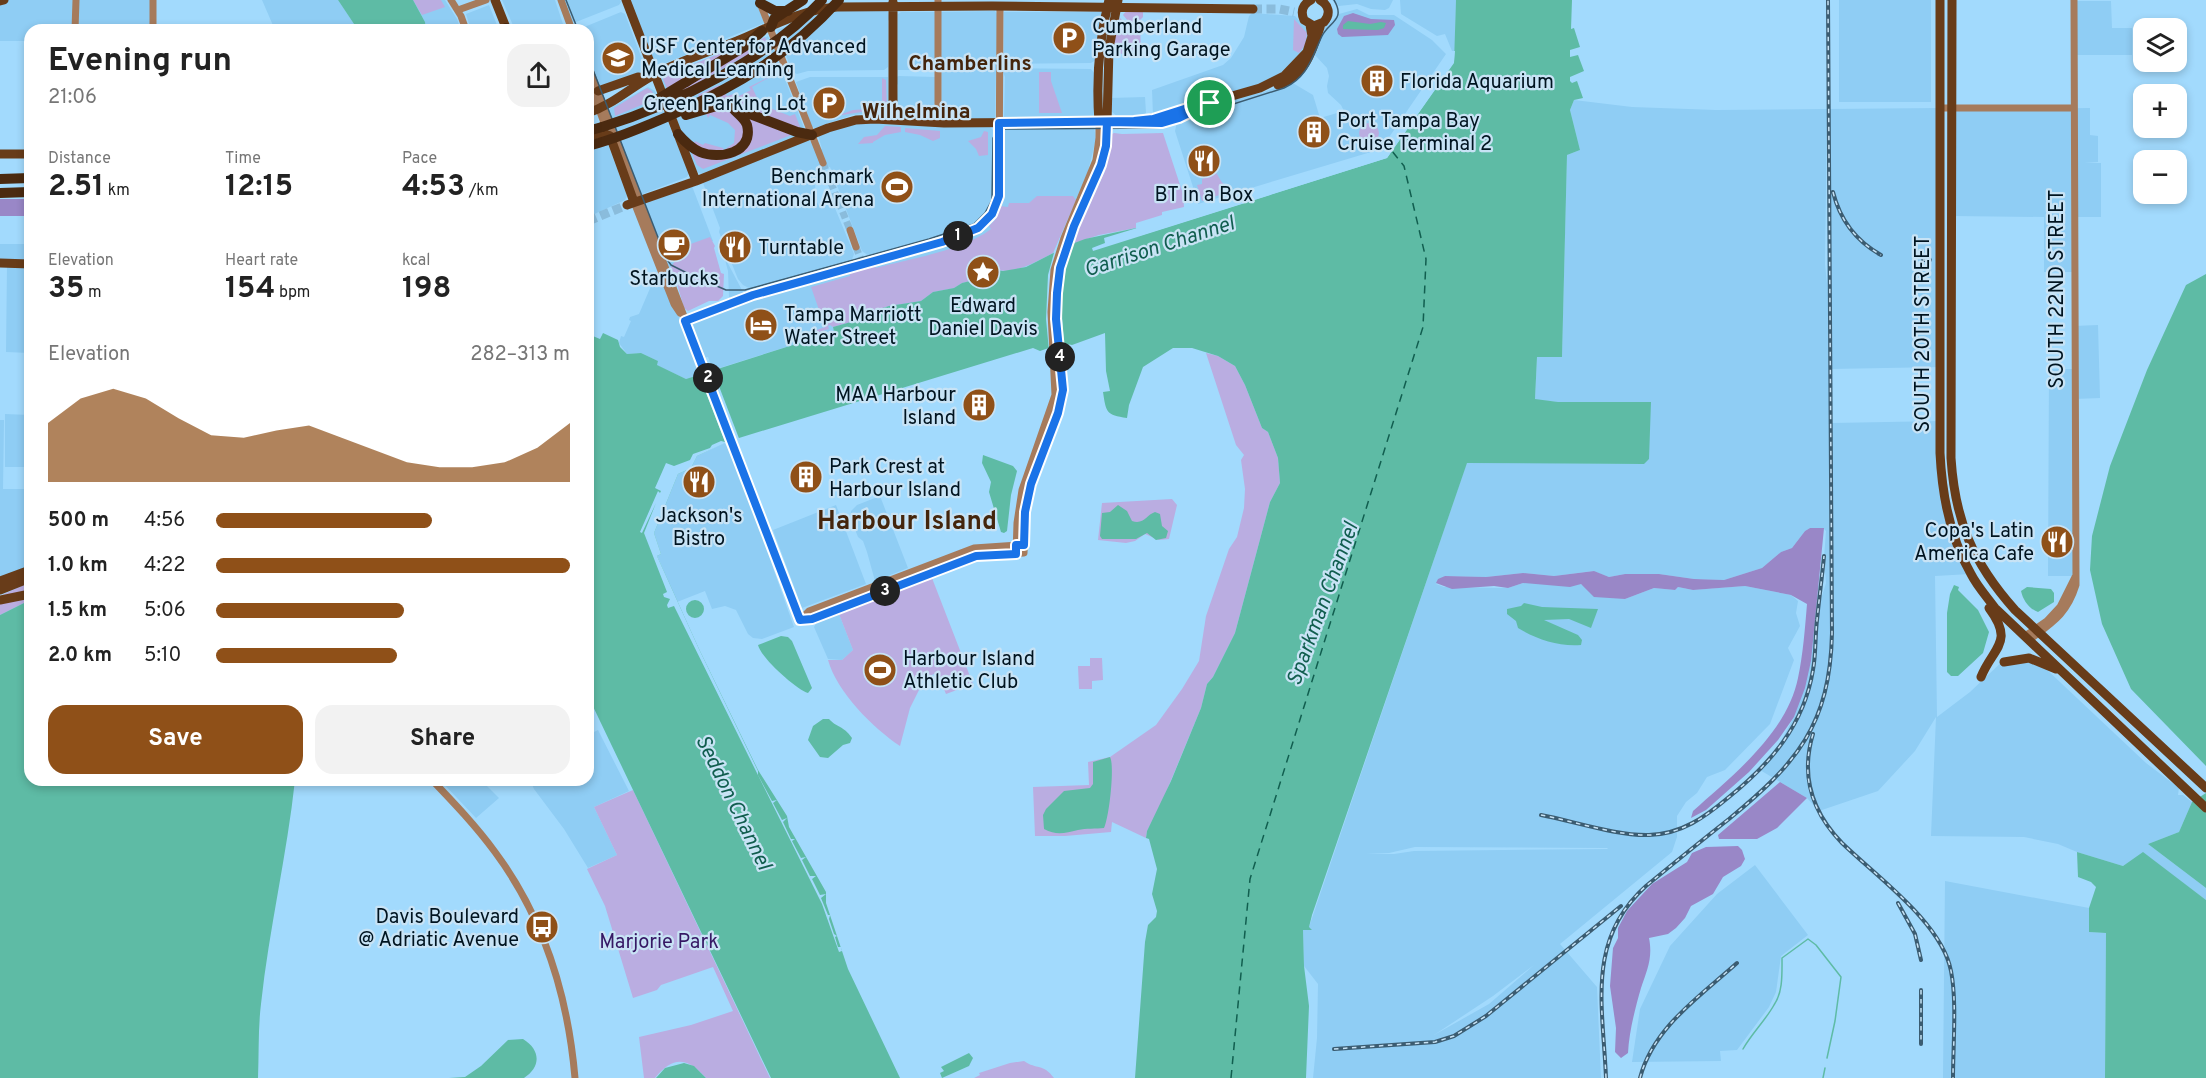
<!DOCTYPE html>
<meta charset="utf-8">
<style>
:root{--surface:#fff;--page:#f2f2f2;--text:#222;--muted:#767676;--accent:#8f5018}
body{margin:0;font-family:Overpass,sans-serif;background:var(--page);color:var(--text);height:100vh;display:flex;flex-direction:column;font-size:22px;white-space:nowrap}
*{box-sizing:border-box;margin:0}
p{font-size:20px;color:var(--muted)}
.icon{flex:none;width:33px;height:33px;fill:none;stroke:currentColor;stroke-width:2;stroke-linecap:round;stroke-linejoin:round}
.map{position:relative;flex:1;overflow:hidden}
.sheet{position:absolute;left:24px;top:24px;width:570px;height:762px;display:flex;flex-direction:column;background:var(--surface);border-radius:18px;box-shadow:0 3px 9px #0003}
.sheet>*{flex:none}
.controls{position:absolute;left:2133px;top:18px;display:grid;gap:12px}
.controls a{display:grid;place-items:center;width:54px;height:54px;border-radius:12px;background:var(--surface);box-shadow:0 3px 9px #0003;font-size:30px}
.pin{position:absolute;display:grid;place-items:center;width:51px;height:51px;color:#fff;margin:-26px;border:3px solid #fff;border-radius:50%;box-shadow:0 2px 6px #0007}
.km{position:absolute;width:30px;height:30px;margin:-15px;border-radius:50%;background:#222;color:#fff;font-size:16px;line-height:30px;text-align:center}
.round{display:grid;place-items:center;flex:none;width:63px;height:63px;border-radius:18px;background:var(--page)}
.overview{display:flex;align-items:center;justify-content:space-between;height:102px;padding:0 24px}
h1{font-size:33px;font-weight:700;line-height:45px}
.metrics{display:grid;grid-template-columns:repeat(3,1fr);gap:9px;height:102px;padding:6px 24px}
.metrics div{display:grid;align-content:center}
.metrics b{font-size:30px;font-weight:700}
.metrics small{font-size:16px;font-weight:400}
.metrics p{font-size:16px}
.chart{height:168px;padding:12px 24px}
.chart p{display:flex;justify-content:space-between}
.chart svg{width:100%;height:108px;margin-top:6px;fill:var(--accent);opacity:.7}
.cta{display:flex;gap:12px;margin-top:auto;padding:12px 24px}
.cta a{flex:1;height:69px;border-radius:18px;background:var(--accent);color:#fff;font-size:24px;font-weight:700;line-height:69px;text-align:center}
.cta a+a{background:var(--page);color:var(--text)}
ul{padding:0 24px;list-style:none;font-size:20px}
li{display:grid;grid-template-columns:96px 72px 1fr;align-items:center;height:45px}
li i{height:15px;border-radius:8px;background:var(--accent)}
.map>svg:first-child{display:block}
.built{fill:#8fcdf4;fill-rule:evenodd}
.green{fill:#baade1}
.forest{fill:#9987c7}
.water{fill:#5ebba5}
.pier{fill:#a2dafd}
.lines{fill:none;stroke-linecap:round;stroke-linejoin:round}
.stream{stroke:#5ebba5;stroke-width:1.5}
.ferry{stroke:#115e4f;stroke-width:1.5;stroke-dasharray:8 6;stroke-linecap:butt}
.minor-tunnel{stroke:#8abcdc;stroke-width:7;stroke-dasharray:7 3.5;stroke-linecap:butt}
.major-tunnel{stroke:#8abcdc;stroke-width:9;stroke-dasharray:9 4.5;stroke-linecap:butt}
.minor{stroke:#a67b5c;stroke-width:7}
.major{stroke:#683c19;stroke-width:9}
.highway{stroke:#4b2a10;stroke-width:10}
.tram{stroke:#3b5c71;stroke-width:1.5}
.rail-casing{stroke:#3b5c71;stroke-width:4}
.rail{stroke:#c8e3f5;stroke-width:1.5;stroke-dasharray:4.5;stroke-linecap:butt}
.highway-bridge{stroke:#4b2a10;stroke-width:10}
.route-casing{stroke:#fff;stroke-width:12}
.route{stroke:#1a73e8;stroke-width:8}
.labels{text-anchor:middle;stroke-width:4.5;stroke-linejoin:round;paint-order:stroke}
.poi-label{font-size:20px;fill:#001420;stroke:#c8e3f5;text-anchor:start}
.street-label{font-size:20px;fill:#001420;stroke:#c8e3f5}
.park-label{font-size:20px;fill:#361864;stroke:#c8e3f5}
.neighbourhood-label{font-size:21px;font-weight:bold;fill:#44250c;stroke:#c8e3f5}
.water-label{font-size:21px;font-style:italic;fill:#115e4f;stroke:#c8e3f5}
.district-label{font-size:26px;font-weight:bold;fill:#44250c;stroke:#c8e3f5}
</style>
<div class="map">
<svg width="2206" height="1078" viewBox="0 0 2206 1078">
<rect width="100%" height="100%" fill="#a2dafd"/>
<!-- built -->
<path class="built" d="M 6,0 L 153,0 L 152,30 L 30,30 L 30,41 L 0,41 L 0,2 Z
M 262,0 L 338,0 L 358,30 L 275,30 Z
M 413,0 L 445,0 L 457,19 L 461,30 L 426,30 L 425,22 Z
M 502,0 L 555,0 L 565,30 L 515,30 Z
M 564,0 L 620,0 L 621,2 L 619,5 L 576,22 L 572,22 Z
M 630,0 L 756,0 L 764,23 L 663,64 L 657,64 L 655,63 Z
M 1332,0 L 1393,0 L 1389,8 L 1385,10 L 1371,9 L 1357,4 L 1339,6 Z
M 1400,0 L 1456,0 L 1455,51 L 1452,51 L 1445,34 L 1437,36 L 1401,14 Z
M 1839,0 L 1931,0 L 1931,102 L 1839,102 Z
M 2074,1 L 2111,1 L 2112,28 L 2132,28 L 2132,55 L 2074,55 Z
M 489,5 L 499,30 L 471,30 L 466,14 Z
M 1357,9 L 1369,15 L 1394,15 L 1432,40 L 1446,54 L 1381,149 L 1198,204 L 1199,198 L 1194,190 L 1175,131 L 1177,122 L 1203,109 L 1242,96 L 1261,93 L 1291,82 L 1313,95 L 1320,118 L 1344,111 L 1341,105 L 1328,93 L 1327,86 L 1329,76 L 1327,68 L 1314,54 L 1322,30 L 1339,14 Z
M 887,10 L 890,18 L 888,21 L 888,67 L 884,70 L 808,71 L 797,74 L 792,72 L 777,30 L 826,11 Z
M 995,11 L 997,14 L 995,119 L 942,119 L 941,12 Z
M 621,12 L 625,14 L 646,70 L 604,87 L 598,86 L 588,62 L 588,30 L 577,30 Z
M 901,12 L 935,12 L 935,70 L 898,70 L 898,14 Z
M 1004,12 L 1101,12 L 1103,13 L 1096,60 L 1091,63 L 1004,64 Z
M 1252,13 L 1295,16 L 1309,31 L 1308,46 L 1272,82 L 1153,115 L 1152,90 L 1223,65 L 1231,58 L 1244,37 L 1249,16 Z
M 768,36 L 806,133 L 701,174 L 697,172 L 661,79 L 678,70 L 743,44 L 746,48 Z
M 1005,68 L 1091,69 L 1095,74 L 1095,116 L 1090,119 L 1085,117 L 1004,119 L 1005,77 L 1002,69 Z
M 899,76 L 935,77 L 935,117 L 928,119 L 927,117 L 898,116 L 896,113 L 898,85 L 896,83 L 896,77 Z
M 810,77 L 888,77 L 889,112 L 886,114 L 873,113 L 852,115 L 815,128 L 812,127 L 796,82 Z
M 648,87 L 655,91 L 689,173 L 687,177 L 640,195 L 607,110 Z
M 1145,97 L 1146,113 L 1143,116 L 1119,118 L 1111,111 L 1110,98 Z
M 1574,100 L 1632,107 L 1716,110 L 1827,109 L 1825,264 L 1827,284 L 1828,109 L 1939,108 L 1940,367 L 1831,369 L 1832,423 L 1941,421 L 1942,481 L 1970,574 L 1935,576 L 1937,717 L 1970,692 L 2007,657 L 2018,656 L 2044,667 L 2146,763 L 2179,788 L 2178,795 L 2183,795 L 2192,802 L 2179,832 L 2148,844 L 2206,888 L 2206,900 L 2143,853 L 2123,866 L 2077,852 L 2058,844 L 2024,837 L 1931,836 L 1936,717 L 1915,751 L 1878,791 L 1819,811 L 1807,798 L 1760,770 L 1774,754 L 1794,717 L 1811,661 L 1814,622 L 1826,583 L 1824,558 L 1826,531 L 1823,528 L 1810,528 L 1805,531 L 1792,548 L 1781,552 L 1762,568 L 1724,580 L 1694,579 L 1659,574 L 1625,574 L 1609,577 L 1593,571 L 1554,576 L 1523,573 L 1486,577 L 1445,576 L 1436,584 L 1444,587 L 1508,588 L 1523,583 L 1581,584 L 1591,592 L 1625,599 L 1654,588 L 1675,590 L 1678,587 L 1693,590 L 1745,586 L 1791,595 L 1798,601 L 1796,613 L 1800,626 L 1788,648 L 1794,660 L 1770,724 L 1725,770 L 1707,777 L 1697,793 L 1686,802 L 1677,816 L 1677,837 L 1672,852 L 1560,944 L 1597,987 L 1601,1078 L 1313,1078 L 1317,1038 L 1318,984 L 1304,966 L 1303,930 L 1309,927 L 1467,462 L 1643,464 L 1649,459 L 1558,402 L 1535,400 L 1537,357 L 1562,357 L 1567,155 L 1580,150 L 1570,110 ZM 1415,847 L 1607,848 L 1608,849 L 1414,851 L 1394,854 L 1366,854 L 1389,853 ZM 1534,965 L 1489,1004 L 1434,1035 L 1493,996 Z
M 2090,108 L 2090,135 L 2098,136 L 2098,162 L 2084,163 L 2101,163 L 2101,217 L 2075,217 L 2074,272 L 2044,272 L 2044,217 L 1953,216 L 1952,110 Z
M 862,121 L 989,126 L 997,134 L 995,137 L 994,196 L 989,210 L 982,219 L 971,226 L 925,242 L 869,256 L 862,251 L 830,167 L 818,165 L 815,184 L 816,200 L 819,206 L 832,201 L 854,254 L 851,262 L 845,265 L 755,291 L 743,285 L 738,279 L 719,232 L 720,228 L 703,183 L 808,140 L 822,149 L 818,135 Z
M 1006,127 L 1094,127 L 1096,139 L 1088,171 L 1053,253 L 1025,267 L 996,270 L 994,275 L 962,283 L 954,288 L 933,292 L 921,301 L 889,306 L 861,315 L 858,320 L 833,327 L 834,332 L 713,370 L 708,357 L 703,358 L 690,325 L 693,320 L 777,292 L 936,249 L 979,234 L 986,229 L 995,220 L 1003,197 L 1003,130 Z
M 606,139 L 627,196 L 625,200 L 588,217 L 588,141 Z
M 692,186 L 713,241 L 675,256 L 678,258 L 676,262 L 692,269 L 669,270 L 644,204 Z
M 0,244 L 30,244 L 30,353 L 6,352 L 7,265 L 0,264 Z
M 724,256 L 743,292 L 742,296 L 732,299 L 729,297 L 728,271 Z
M 660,277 L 688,337 L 697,361 L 694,362 L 699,375 L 686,379 L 656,365 L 658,361 L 641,353 L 627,354 L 619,343 L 621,336 L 624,337 L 631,321 L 629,320 L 630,317 L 639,314 L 654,279 Z
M 2098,325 L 2100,398 L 2075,399 L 2073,576 L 2048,576 L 2049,369 L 2074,369 L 2074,326 Z
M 5,414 L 30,415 L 30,467 L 5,467 Z
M 0,420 L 4,420 L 3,489 L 29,489 L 29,566 L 0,578 Z
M 723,438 L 763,532 L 773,568 L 794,627 L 762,639 L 753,638 L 748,634 L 736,610 L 725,606 L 712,609 L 705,591 L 677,602 L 657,555 L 661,554 L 654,533 L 678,474 L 691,468 L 697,456 L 716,447 Z
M 880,496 L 908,568 L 875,581 L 867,552 L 863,541 L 858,537 L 850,517 L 851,511 L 857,505 Z
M 836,505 L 866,584 L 802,608 L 773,530 Z
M 839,614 L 853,650 L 842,660 L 828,659 L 814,627 L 817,622 Z
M 598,730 L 629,791 L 594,807 L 617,855 L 588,868 L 564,829 L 534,789 L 530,780 L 588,780 L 588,735 Z
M 440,780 L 481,780 L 499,798 L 476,818 Z
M 1755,865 L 1808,935 L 1781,956 L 1776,992 L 1769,1007 L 1737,1050 L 1720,1051 L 1721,1061 L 1632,1062 L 1640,1009 L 1670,946 L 1717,894 Z
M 1945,881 L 2089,908 L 2089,932 L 2106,933 L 2105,1078 L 1943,1078 Z"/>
<!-- green -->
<path class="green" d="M 413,0 L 441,0 L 445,7 L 422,15 Z
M 1126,11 L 1143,12 L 1143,17 L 1140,20 L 1141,53 L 1113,54 L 1117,22 L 1120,18 L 1125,23 L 1128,21 L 1123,15 Z
M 1294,19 L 1307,33 L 1305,45 L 1299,53 L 1293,50 Z
M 765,37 L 769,46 L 743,57 L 671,98 L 663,79 L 665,76 L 738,46 L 742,51 Z
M 779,72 L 752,87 L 760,104 L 790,116 L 795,114 L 801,129 L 794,134 L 703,169 L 697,165 L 691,151 L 695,141 L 703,145 L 705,143 L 723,148 L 724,150 L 734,143 L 735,130 L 728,123 L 710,115 L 708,118 L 698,95 L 719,85 L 727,96 L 737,93 L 739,96 L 751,90 L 749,87 Z
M 1039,72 L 1051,72 L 1051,81 L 1062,113 L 1039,113 Z
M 882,78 L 886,80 L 887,112 L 868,111 L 842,115 L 842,114 L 853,110 L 882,108 Z
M 647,88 L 652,91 L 656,99 L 615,116 L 614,108 Z
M1359 133a10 10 0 1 1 20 0a10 10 0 1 1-20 0Z
M 885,126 L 901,127 L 901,132 L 885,135 L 873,142 L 873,143 L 858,144 L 864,137 L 877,135 Z
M 905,128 L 940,131 L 940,138 L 933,141 L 920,135 L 905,132 Z
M 984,131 L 988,132 L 988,155 L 979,156 L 976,149 L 968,141 L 981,137 Z
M 1114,133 L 1122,134 L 1163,133 L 1183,194 L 1184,207 L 1162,212 L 1162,215 L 1136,223 L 1136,228 L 1099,235 L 1072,244 L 1105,171 L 1112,134 Z
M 1206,170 L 1209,172 L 1208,177 L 1214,171 C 1220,175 1219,184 1229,186 L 1231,191 L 1202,201 L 1197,185 L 1202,184 L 1202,179 L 1207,177 Z
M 1037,196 L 1073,196 L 1076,200 L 1053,253 C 1035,262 1016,274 996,270 L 994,275 L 962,283 L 954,288 L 933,292 L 921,301 L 889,306 L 861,315 L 858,320 L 833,327 L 830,325 L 828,326 L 829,329 L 807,336 L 806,334 L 825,327 L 811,287 L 850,276 L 849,272 L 875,265 L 876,268 C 912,258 962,251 991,229 L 989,226 L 995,220 L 1000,206 L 1008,207 L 1009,203 L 1029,203 Z
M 710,237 L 715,246 L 714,248 L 721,273 L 724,274 L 723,296 L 718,301 L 709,301 L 688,311 L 684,308 L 676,280 L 669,270 L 677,258 L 666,249 L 674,250 Z
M 1206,353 L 1218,356 L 1235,366 L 1245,385 L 1262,428 L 1268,432 L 1278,458 L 1280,483 L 1270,502 L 1235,633 L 1213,677 L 1207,684 L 1201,708 L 1162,802 L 1147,831 L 1146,838 L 1112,822 L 1111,832 L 1065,836 L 1035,836 L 1033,787 L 1089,785 L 1088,762 L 1110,757 L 1156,725 L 1182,689 L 1199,661 L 1206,616 L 1229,549 L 1237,537 L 1244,508 L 1245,489 L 1241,460 L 1244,455 L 1236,445 Z
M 1172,499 L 1177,505 L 1169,539 L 1159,540 L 1145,534 L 1135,541 L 1126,543 L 1098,540 L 1102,503 Z
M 932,578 L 973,684 L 946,694 L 937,673 L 921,679 L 922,684 L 910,708 L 900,746 C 873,728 837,692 828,660 L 842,660 L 853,650 L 839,614 Z
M 30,582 L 30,600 L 0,615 L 0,596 Z
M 1090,658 L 1102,658 L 1103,680 L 1092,681 L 1092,689 L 1079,689 L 1078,666 L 1090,666 Z
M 633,790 L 770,1078 L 706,1078 C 687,1057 673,1056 655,1078 L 644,1078 L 639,1037 L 691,1025 L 733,1011 L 713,967 L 661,985 L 657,990 L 633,998 L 605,906 L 587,869 L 617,855 L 594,807 Z
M 1024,1061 C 1037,1070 1043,1063 1054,1078 L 974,1078 L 980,1075 L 979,1073 L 1010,1063 Z"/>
<!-- forest -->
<path class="forest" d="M 1353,13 L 1371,19 L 1394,20 L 1395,25 L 1388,35 L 1342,37 L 1338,34 L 1337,29 L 1344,16 Z
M 0,199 L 30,199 L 30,216 L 0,216 Z
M 1810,528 L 1824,528 L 1811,661 L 1805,688 L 1794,717 L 1778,740 L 1749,772 L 1706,810 L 1691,818 L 1693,811 C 1732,776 1787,733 1798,678 C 1803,655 1805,628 1807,604 L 1791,595 L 1745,586 L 1693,590 L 1678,587 L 1675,590 L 1654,588 L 1625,599 L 1594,597 L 1581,584 L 1570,587 L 1523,583 L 1508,588 L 1494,586 L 1452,589 L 1436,583 L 1438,579 L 1445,576 L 1486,577 L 1523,573 L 1554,576 L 1594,571 L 1609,577 L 1625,574 L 1659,574 L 1694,579 L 1724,580 L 1762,568 L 1781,552 L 1792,548 L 1805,531 Z
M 1780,782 L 1807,798 L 1777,828 L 1757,839 L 1719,839 L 1718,835 Z
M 1738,846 L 1742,850 L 1745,859 L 1741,866 L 1723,877 L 1713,894 L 1691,906 L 1685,918 L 1676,928 L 1668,934 L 1649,938 C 1653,958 1647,970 1641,988 C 1635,1009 1629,1032 1628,1053 L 1621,1058 L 1615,1052 L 1616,1028 L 1610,986 L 1613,948 L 1618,938 L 1618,928 L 1627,911 L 1652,884 L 1687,862 L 1692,853 L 1706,847 Z"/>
<!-- water -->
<path class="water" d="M 338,0 L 413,0 L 425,22 L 426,30 L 358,30 Z
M 1456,0 L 1572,0 L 1571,29 L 1574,28 L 1580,47 L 1570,50 L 1570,57 L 1578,55 L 1584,71 L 1570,77 L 1570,81 L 1572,83 L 1577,81 L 1583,98 L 1574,100 L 1570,110 L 1580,150 L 1567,155 L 1562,357 L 1537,357 L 1535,399 L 1558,402 L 1651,402 L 1649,459 L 1644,464 L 1467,463 L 1312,915 L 1309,927 L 1312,930 L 1303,930 L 1304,966 L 1309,1006 L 1306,1078 L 1135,1078 L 1145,942 L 1148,925 L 1156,917 L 1157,911 L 1152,894 L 1157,869 L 1149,839 L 1146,838 L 1147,831 L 1171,781 L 1201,708 L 1207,684 L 1213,677 L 1235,633 L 1270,502 L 1280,483 L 1278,458 L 1268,432 L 1262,428 L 1245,385 L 1235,366 L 1218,356 L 1192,348 L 1173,348 L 1143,367 L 1129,405 L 1127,418 C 1106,415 1106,412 1103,392 L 1110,391 L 1106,371 L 1105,333 L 1072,345 L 1063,343 L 1040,351 L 1033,348 L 726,442 L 697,456 L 691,468 L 678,474 L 654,533 L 661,554 L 657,556 L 699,649 L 758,770 L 787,816 L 789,827 L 826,892 L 826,903 L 848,969 L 900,1078 L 771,1078 L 588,696 L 588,334 L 600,339 L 603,333 L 618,340 L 620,347 L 627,354 L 641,353 L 658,361 L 657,365 L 686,379 L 834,332 L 833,327 L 858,320 L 861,315 L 889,306 L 921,301 L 933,292 L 954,288 L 962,283 L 994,275 L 996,270 L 1003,271 L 1026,267 L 1069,245 L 1085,239 L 1136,228 L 1139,236 L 1387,158 L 1454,63 Z
M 1348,21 L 1370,24 L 1381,22 L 1386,23 L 1384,28 L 1378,30 L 1343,29 L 1343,25 Z
M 2206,274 L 2206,766 L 2131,689 L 2102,624 L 2090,570 L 2092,536 L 2110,466 L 2147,370 L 2186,285 Z
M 983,455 L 1013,466 L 1017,471 L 1011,495 L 1007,531 L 1004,533 L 1001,532 L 989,492 L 991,482 L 982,463 Z
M 1118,505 L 1127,511 L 1132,521 C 1144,525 1146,515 1155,512 L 1160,514 L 1162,526 L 1168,531 L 1166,538 L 1156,540 L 1147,533 L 1136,539 L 1102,539 L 1100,536 L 1102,513 L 1110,512 Z
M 1954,585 L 1959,587 L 1958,590 L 1978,610 L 1989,632 L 1983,653 L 1958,676 L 1951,676 L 1947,672 L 1947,613 L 1950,594 Z
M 2027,587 L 2051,589 L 2054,593 L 2054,602 L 2038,612 C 2029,609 2023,600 2021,591 Z
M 30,600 L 30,780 L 295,780 C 287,855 269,929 261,1004 C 258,1028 259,1054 258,1078 L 0,1078 L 0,615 Z
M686 609a9 9 0 1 1 18 0a9 9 0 1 1-18 0Z
M 1524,603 L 1542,607 L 1598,609 L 1591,628 L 1569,619 L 1544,620 L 1578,635 L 1582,640 L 1581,645 C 1559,647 1536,639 1518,628 L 1516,621 L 1507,614 L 1507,609 L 1521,606 Z
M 781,636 L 788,637 L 792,641 L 812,688 L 808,693 C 796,689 761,658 758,645 Z
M 823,719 L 829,719 C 837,728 843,725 852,738 L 850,743 L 843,745 L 828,758 L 820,757 L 808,740 L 813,726 Z
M 1110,757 C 1115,766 1109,818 1104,828 C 1096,829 1086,828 1078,830 C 1065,833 1057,836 1044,829 L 1043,815 L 1046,809 L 1064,791 L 1090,788 L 1093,784 L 1093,762 Z
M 2206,793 L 2206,888 L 2148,844 L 2179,832 L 2192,802 Z
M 2077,852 L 2123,866 L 2143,852 L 2206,900 L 2206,1078 L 2105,1078 L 2106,933 L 2089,932 L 2089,908 L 2096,887 L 2091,882 L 2078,877 Z
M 523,1039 C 541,1050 541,1067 524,1078 L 449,1078 L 465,1077 L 481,1066 L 508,1040 Z
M 969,1053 L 973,1058 L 969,1066 L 942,1078 L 940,1073 L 944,1071 L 941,1067 Z
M 684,1063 L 694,1066 L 706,1078 L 656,1078 L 665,1068 Z"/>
<!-- pier -->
<path class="pier" d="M 1452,51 L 1455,51 L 1454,62 L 1387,158 L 1093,251 L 1092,248 L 1105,243 L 1104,238 L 1137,228 L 1137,225 L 1141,233 L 1385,155 L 1451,61 Z
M 1074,240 L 1067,261 L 1061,300 L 1064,346 L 1049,351 L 1046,319 L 1048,275 L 1055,249 Z
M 712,368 L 740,441 L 726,445 L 725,443 L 697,456 L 691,468 L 678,474 L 654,533 L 661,554 L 657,556 L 699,649 L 758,771 L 758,775 L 772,801 L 777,800 L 773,803 L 782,820 L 787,818 L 783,822 L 791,839 L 795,839 L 792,841 L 801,858 L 806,857 L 802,860 L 810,876 L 816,876 L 812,879 L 820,895 L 826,894 L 821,898 L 828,915 L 830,915 L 829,919 L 834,934 L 837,936 L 835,937 L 838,947 L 841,947 L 842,951 L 839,952 L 822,904 L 674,606 L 668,608 L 667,605 L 670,599 L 664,597 L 663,594 L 667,592 L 644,533 L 656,503 L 642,533 L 640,532 L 658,491 L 660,493 L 661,491 L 655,488 L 666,463 L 674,466 L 690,460 L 693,454 L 710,448 L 712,445 L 721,441 L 725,442 L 698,372 Z"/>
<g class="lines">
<!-- stream -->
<path class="stream" d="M 1743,1049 C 1752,1033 1765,1021 1774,1005 C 1783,992 1782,974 1782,958 L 1808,939 L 1816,945 L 1841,977 L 1835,1021 L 1827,1058
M 1823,1078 L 1825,1068"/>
<!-- ferry -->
<path class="ferry" d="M 1231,1078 L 1250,879 L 1423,327 L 1426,259 L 1404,166 L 1392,151"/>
<!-- minor-tunnel -->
<path class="minor-tunnel" d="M 823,163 L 850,230
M 856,247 L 861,260"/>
<!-- major-tunnel -->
<path class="major-tunnel" d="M 1253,9 L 1279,9 L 1294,12
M 588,221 L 627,205"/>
<!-- minor -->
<path class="minor" d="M 451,0 L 461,16 L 466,30
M 561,0 L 572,30
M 760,3 L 823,163
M 458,10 L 486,0
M 75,30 L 76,0
M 153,30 L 153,0
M 588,65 L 800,620
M 588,80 L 606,128
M 1940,108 L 2074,108
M 938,123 L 938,0
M 634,202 L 674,304 L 680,313
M 850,230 L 856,247
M 685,320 L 753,295 L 942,242 C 968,233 991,226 999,196 L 1000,6
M 1016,554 L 1017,523 L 1022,490 L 1055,395 L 1051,312 L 1054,270 L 1064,238 L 1096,160 L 1099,138 L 1099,122
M 800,620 L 812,619 L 976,556 L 1024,553 L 1025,520 L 1029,493 L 1062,397 L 1063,383 L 1056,319 L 1058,281 L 1070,236 L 1101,165 L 1106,145 L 1107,122
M 800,620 L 809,611 L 974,548 L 1020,545
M 2025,636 L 2047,621 L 2060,607 L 2075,577
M 2029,640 C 2053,622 2067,614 2076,585 L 2074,0
M 432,780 C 454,803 476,826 495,852 C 544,918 568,997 575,1078"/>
<!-- major -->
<path class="major" d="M 495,0 L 507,30
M 626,0 L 696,181
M 1311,0 C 1303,4 1300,11 1304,20 L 1314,26 L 1324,22 C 1331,14 1329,5 1320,0
M 1940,0 L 1940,453 C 1942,494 1950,538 1971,574 C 1977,586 1987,597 1995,608 L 2206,808
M 1952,0 L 1951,458 C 1955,521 1973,563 2015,610 L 2206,788
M 0,1 L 4,0
M 1278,85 C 1306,76 1313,49 1321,24
M 598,91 L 638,77 L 648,78
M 588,113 C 612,105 630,88 652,76 C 678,61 709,52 737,41 C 770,27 800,10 837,7 L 992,6 L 1253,9
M 893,119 L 893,2
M 1099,122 C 1096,81 1099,39 1109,0
M 1107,122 L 1109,49 L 1118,0
M 1151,123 L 1168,122 L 1192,112
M 588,136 L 603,133 L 610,136 L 634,202
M 0,154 L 30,154
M 627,205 L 696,181 L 828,128 L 856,120 L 875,119 L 944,123 L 1099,122 L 1134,121 L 1159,117 L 1260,88 L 1284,76 L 1307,52 L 1312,36 L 1310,25
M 0,263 L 30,264
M 0,581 L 30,570
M 0,590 L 30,578
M 0,600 L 30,594
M 2004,662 L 2029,658 L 2056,669
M 1981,677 C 1993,647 2015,643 1989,608"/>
<!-- highway -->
<path class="highway" d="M 760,3 L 775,11 L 788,11
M 771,27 L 774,19 L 803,0
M 506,28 L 509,30
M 686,82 L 744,47 L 762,31
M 737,109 L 797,132 L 812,135
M 588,131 L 602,127
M 678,134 C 684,141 691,148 700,152 C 719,160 754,153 747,125 C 744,117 737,114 732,107
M 0,179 L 30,178
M 0,193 L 30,192"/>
<!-- tram -->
<path class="tram" d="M 566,0 L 578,30
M 588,57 L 666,258 L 671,265 L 689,274
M 703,280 L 726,290 L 745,290 L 929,239 L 974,224 L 985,213 L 992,200 L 993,138 L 997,131 L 1001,129 L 1158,128 L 1284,88 C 1308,77 1312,57 1322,36 C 1329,22 1346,20 1334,0"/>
<defs>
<path id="rail" d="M 1833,192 C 1840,220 1856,241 1881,255
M 1923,260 L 1930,260
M 1813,734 C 1800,777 1812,812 1842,843 C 1877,877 1942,923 1951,971 C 1957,1001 1953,1046 1953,1078
M 1541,815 C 1573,821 1617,836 1649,835 C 1682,834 1705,817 1729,797 C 1771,763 1804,725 1813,670 C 1816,654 1815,637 1817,620 C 1819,599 1822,578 1824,556
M 1898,903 L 1915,934 L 1921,960
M 1921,990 L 1921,1044
M 1334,1049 L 1435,1042 L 1454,1036 L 1486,1016 L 1621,906
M 1606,1078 C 1603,1005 1586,940 1646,886 C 1674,863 1701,841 1729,819 C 1797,763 1830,725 1832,633 L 1828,0
M 1640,1078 C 1653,1028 1699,997 1737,963"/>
</defs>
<!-- rail casing -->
<use href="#rail" class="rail-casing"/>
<!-- rail -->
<use href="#rail" class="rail"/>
<!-- highway-bridge -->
<path class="highway-bridge" d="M 658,99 L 686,82
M 686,115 L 720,105
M 602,127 C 674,105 771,57 822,0
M 588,146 C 619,138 649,125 678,112 C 742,83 792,52 839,0"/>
</g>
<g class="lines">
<defs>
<path id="route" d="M 1210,103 L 1200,104 L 1153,119 L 1134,121 L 999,123 L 999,196 L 992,214 L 978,228 L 942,242 L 753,295 L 685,321 L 800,620 L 812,619 L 976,556 L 1016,554 L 1016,545 L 1024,545 L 1025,512 L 1031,484 L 1058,413 L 1063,390 L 1056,319 L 1057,293 L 1060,268 L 1074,226 L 1101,165 L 1106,146 L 1107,122 L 1162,123 L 1179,118 L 1210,103"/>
</defs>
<!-- route casing -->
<use href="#route" class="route-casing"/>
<!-- route -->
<use href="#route" class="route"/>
</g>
<!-- icons -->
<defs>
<symbol id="parking-disc" viewBox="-11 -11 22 22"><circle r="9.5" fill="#8f5018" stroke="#c8e3f5"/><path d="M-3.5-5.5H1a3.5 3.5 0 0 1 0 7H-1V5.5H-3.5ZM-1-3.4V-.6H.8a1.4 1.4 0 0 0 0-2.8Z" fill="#fff"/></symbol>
<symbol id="school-disc" viewBox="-11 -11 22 22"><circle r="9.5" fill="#8f5018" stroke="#c8e3f5"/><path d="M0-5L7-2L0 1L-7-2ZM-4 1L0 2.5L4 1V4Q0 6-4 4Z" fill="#fff"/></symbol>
<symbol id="building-disc" viewBox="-11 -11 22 22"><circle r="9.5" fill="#8f5018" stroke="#c8e3f5"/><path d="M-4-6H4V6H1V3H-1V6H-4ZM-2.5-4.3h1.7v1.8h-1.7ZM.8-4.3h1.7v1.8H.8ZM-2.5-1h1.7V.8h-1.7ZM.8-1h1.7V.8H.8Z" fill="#fff"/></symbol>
<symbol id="restaurant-disc" viewBox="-11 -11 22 22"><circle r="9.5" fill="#8f5018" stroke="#c8e3f5"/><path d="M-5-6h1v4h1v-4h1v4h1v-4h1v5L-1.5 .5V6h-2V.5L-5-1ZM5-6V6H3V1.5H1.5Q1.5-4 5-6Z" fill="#fff"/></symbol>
<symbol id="stadium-disc" viewBox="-11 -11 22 22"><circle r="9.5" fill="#8f5018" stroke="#c8e3f5"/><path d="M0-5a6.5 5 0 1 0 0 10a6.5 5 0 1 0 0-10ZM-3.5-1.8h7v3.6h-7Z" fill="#fff"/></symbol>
<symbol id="cafe-disc" viewBox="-11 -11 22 22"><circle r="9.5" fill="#8f5018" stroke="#c8e3f5"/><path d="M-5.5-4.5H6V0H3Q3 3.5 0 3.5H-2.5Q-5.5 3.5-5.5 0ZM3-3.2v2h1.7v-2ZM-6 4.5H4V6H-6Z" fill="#fff"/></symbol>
<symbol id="sight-disc" viewBox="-11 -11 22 22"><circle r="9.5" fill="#8f5018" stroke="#c8e3f5"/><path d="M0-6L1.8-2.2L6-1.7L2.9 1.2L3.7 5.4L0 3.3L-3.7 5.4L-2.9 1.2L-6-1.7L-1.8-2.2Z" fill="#fff"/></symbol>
<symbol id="hotel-disc" viewBox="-11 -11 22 22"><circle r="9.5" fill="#8f5018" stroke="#c8e3f5"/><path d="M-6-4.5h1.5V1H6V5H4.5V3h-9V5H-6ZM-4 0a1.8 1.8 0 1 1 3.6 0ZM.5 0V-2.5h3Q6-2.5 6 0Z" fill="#fff"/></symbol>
<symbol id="bus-disc" viewBox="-11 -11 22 22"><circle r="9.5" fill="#8f5018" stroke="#c8e3f5"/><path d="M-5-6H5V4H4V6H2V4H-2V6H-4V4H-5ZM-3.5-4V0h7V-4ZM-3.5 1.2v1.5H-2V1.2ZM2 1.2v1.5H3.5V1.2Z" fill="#fff"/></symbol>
</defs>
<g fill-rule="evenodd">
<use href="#parking-disc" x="1050" y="19" width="38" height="38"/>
<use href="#school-disc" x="599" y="39" width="38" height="38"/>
<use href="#building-disc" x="1358" y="62" width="38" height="38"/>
<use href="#parking-disc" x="810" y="84" width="38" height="38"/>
<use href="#building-disc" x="1295" y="113" width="38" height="38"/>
<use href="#restaurant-disc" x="1185" y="142" width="38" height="38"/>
<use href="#stadium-disc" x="878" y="168" width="38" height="38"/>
<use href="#cafe-disc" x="655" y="226" width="38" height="38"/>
<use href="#restaurant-disc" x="716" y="228" width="38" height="38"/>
<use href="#sight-disc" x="964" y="253" width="38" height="38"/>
<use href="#hotel-disc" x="742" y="306" width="38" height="38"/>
<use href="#building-disc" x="960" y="386" width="38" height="38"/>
<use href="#building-disc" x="787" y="458" width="38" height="38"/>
<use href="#restaurant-disc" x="680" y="463" width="38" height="38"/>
<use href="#restaurant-disc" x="2038" y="523" width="38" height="38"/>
<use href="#stadium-disc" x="861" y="651" width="38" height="38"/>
<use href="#bus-disc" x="523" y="908" width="38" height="38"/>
</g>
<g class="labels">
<!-- poi labels -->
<g class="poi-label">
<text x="1092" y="33">Cumberland<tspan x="1092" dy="23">Parking Garage</tspan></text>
<text x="641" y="53">USF Center for Advanced<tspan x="641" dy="23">Medical Learning</tspan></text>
<text x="1400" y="88">Florida Aquarium</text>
<text x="806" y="110" text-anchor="end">Green Parking Lot</text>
<text x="1337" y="127">Port Tampa Bay<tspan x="1337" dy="23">Cruise Terminal 2</tspan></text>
<text x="874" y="183" text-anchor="end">Benchmark<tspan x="874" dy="23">International Arena</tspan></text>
<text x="1204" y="201" text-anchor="middle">BT in a Box</text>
<text x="758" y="254">Turntable</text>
<text x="674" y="285" text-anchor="middle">Starbucks</text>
<text x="983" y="312" text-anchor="middle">Edward<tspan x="983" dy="23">Daniel Davis</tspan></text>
<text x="784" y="321">Tampa Marriott<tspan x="784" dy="23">Water Street</tspan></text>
<text x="956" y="401" text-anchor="end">MAA Harbour<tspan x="956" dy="23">Island</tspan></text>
<text x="829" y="473">Park Crest at<tspan x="829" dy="23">Harbour Island</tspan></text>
<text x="699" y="522" text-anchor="middle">Jackson's<tspan x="699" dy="23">Bistro</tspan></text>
<text x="2034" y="537" text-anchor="end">Copa's Latin<tspan x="2034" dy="23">America Cafe</tspan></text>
<text x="903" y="665">Harbour Island<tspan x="903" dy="23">Athletic Club</tspan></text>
<text x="519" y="923" text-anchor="end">Davis Boulevard<tspan x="519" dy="23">@ Adriatic Avenue</tspan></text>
</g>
<!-- street labels -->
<g class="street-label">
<text transform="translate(2056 289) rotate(-90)" y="7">SOUTH 22ND STREET</text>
<text transform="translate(1922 334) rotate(-90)" y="7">SOUTH 20TH STREET</text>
</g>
<!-- park labels -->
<g class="park-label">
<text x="659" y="948">Marjorie Park</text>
</g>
<!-- neighbourhood labels -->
<g class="neighbourhood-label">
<text x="970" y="70">Chamberlins</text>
<text x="916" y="118">Wilhelmina</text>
</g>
<!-- water labels -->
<g class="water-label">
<text transform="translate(1159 246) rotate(-18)" y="7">Garrison Channel</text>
<text transform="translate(1322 604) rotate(-70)" y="7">Sparkman Channel</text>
<text transform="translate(734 802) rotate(64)" y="7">Seddon Channel</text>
</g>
<!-- district labels -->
<g class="district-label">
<text x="907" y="529">Harbour Island</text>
</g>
</g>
</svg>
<div class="controls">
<a><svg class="icon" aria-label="layers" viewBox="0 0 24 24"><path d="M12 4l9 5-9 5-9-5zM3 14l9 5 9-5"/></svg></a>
<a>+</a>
<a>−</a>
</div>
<div class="pin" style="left:1210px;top:103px;background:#1e9e55"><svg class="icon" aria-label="arrive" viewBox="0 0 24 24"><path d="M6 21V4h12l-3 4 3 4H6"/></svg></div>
<b class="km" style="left:958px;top:236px">1</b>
<b class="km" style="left:708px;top:378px">2</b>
<b class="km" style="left:885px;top:591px">3</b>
<b class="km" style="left:1060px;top:357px">4</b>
<section class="sheet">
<div class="overview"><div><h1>Evening run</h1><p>21:06</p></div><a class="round"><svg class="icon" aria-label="share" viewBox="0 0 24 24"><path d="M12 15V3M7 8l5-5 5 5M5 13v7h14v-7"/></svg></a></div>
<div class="metrics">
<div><p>Distance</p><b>2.51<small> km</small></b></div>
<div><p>Time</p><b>12:15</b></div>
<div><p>Pace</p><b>4:53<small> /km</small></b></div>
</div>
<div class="metrics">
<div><p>Elevation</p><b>35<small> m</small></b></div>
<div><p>Heart rate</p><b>154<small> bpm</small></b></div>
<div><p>kcal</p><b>198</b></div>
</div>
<div class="chart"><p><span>Elevation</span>282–313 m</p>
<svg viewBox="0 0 160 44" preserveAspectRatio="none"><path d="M0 44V20L10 10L20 6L30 10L40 18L50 25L60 26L70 23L80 21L90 26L100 31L110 36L120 38L130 38L140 36L150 30L160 20V44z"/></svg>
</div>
<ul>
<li><b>500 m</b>4:56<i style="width:61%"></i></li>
<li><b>1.0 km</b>4:22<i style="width:100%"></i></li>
<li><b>1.5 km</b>5:06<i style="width:53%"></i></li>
<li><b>2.0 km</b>5:10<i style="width:51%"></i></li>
</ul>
<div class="cta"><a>Save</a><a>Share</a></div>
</section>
</div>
